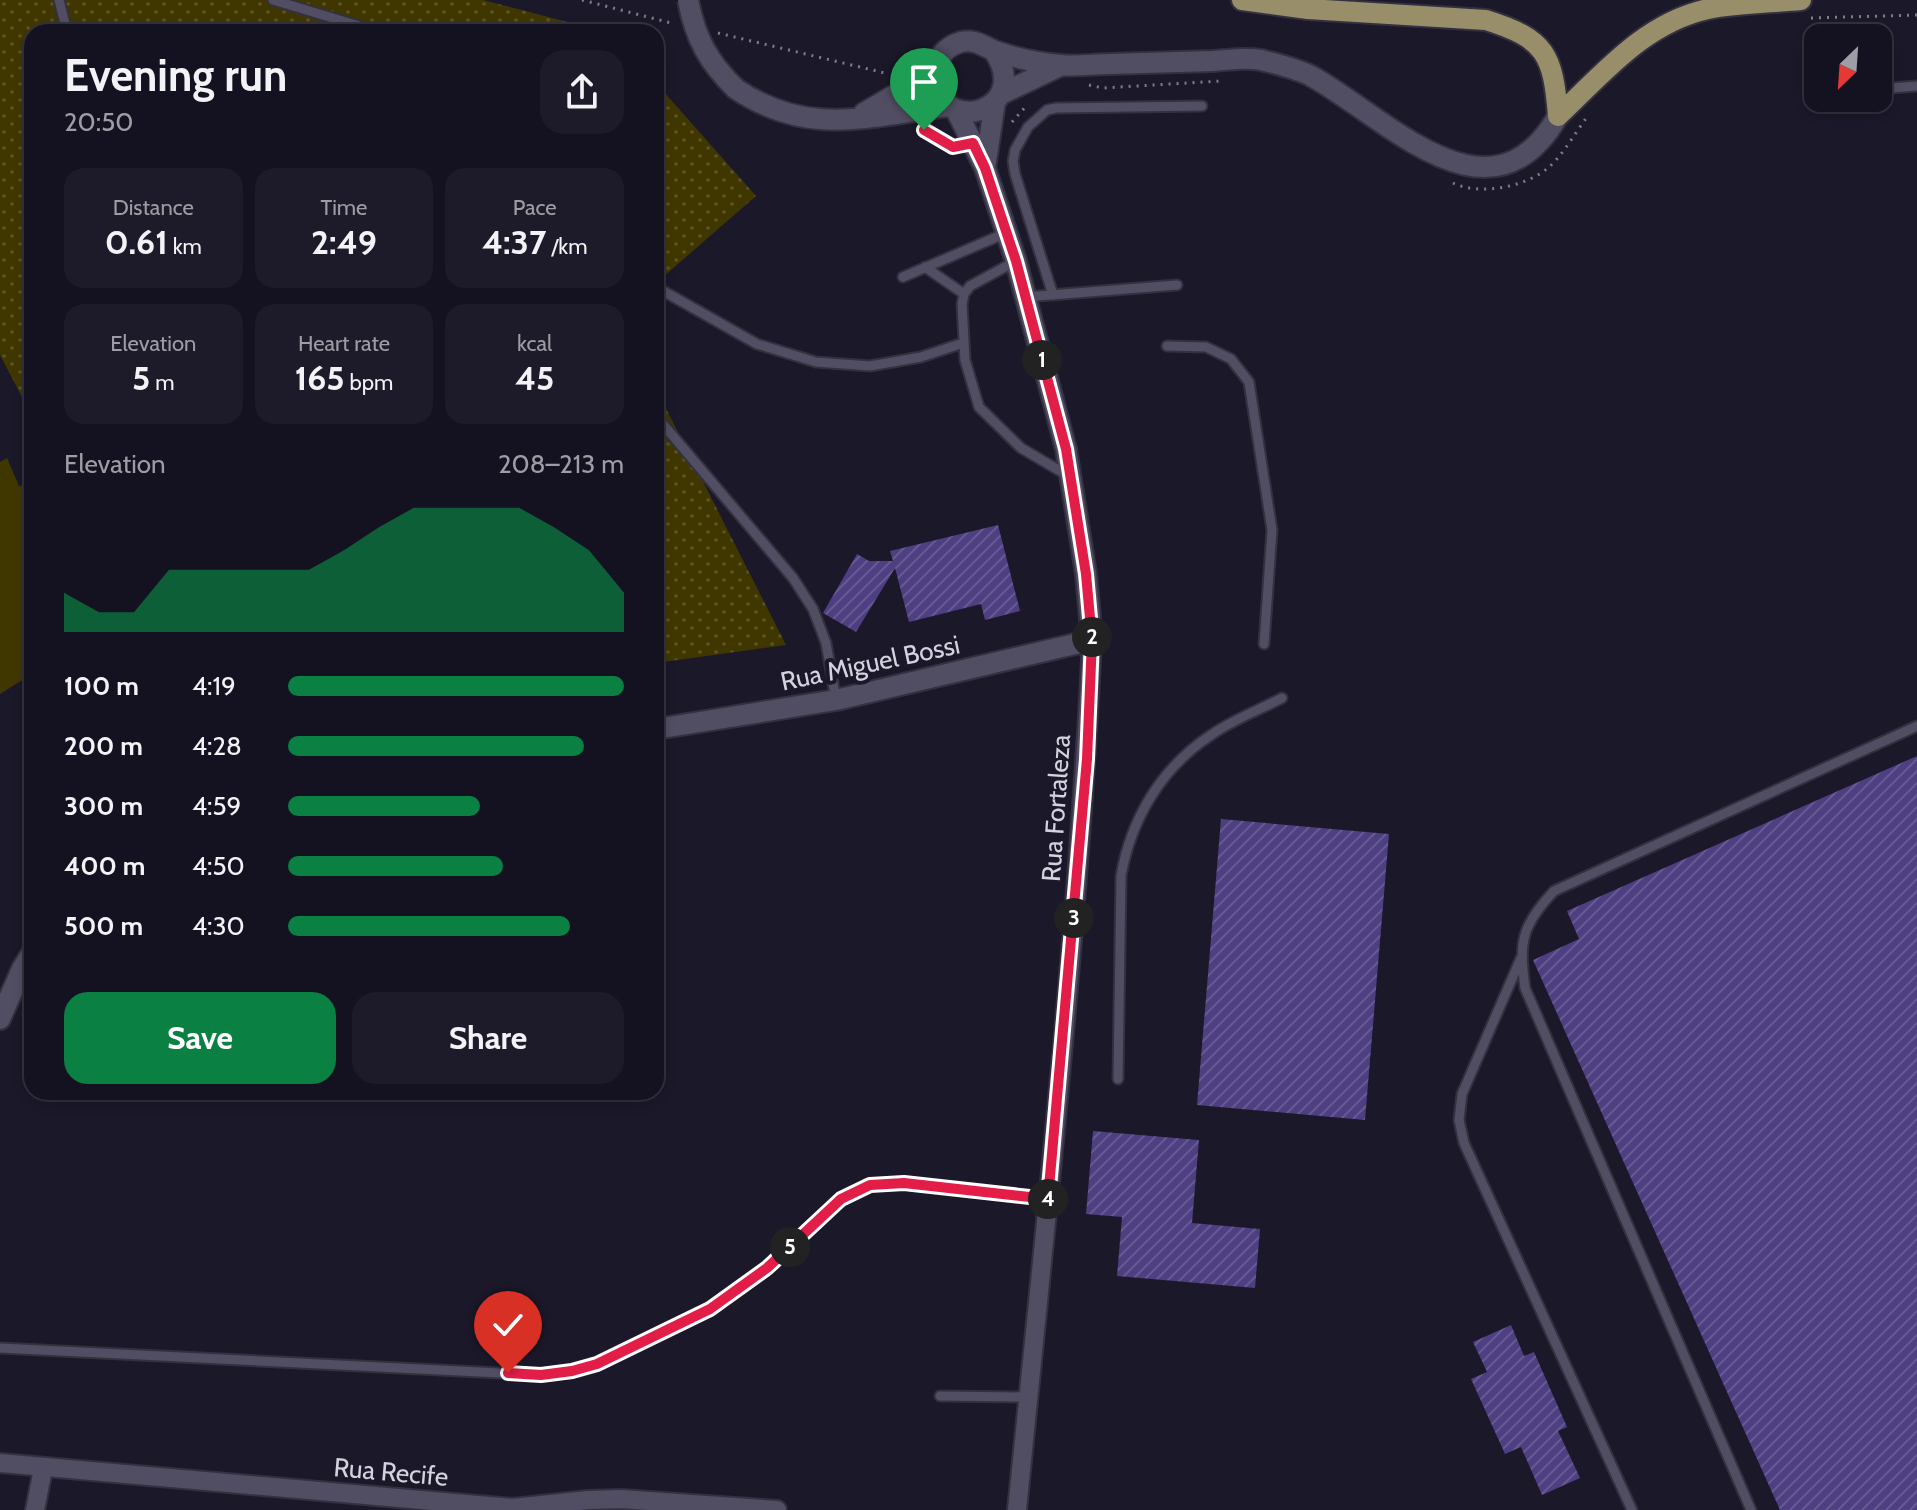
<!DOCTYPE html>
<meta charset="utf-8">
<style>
:root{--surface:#141220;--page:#1d1b29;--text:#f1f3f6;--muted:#9d9ea5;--line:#33323e;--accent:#0b8043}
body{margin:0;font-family:Cabin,sans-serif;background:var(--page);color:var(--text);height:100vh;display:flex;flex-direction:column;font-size:30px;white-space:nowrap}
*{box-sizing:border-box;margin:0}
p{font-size:26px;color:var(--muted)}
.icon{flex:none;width:44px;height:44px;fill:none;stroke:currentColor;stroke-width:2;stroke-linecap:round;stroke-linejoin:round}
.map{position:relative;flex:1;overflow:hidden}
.drawer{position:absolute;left:24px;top:24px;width:640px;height:1076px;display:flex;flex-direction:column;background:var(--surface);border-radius:24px;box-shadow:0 4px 12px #0003,0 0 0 2px var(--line)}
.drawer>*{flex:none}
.needle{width:52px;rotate:205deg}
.controls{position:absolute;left:1804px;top:24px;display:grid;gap:16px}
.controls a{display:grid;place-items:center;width:88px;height:88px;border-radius:16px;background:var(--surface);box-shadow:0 4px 12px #0003,0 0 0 2px var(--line);font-size:40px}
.pin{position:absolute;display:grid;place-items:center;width:68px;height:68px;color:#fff;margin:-82px -34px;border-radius:50% 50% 50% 0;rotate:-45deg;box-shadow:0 0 8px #0007}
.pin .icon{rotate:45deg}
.km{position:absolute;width:40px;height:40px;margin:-20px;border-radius:50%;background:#222;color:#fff;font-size:22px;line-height:40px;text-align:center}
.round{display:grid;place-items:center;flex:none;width:84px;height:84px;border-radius:24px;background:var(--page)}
.summary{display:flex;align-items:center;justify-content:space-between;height:136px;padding:0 40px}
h1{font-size:44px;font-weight:700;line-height:60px}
.metrics{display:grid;grid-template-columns:repeat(3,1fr);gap:12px;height:136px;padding:8px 40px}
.metrics div{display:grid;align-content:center;border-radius:20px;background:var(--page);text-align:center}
.metrics b{font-size:34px;font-weight:700}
.metrics small{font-size:22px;font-weight:400}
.metrics p{font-size:22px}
.chart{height:224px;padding:16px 40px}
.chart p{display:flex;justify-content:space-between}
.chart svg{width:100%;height:144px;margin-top:8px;fill:var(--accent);opacity:.7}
.action{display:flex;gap:16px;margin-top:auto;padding:16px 40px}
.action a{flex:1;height:92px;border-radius:24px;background:var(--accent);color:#fff;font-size:32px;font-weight:700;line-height:92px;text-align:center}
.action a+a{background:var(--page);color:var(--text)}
ul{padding:0 40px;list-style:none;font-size:26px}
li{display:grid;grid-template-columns:128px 96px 1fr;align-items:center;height:60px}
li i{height:20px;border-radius:10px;background:var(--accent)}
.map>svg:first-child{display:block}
.park{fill:url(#park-dots)}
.garden{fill:#403700}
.building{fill:url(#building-hatch)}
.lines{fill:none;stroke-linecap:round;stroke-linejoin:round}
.lane-casing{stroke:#33313f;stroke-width:13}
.street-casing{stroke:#33313f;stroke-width:22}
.secondary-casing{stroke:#33313f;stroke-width:24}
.primary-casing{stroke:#33313f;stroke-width:24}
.path{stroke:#7f7d8c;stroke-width:3;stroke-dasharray:2 6;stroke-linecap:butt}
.lane{stroke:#514e63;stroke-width:9}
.street{stroke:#514e63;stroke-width:18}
.secondary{stroke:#514e63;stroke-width:20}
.primary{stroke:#988f6a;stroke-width:20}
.secondary-bridge-casing{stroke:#33313f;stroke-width:24;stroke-linecap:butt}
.secondary-bridge{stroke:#514e63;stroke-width:20}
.route-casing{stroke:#fff;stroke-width:16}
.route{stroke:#e11d48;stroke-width:10}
.labels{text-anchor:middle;stroke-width:8;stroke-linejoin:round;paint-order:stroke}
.street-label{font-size:26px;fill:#d4d2df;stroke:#1b182a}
</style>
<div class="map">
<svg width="1917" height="1510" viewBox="0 0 1917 1510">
<defs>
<pattern id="park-dots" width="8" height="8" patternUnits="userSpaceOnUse" patternTransform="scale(2)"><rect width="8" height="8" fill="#403700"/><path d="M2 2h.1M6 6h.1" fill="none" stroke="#5b5325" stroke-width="1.8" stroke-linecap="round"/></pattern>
<pattern id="building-hatch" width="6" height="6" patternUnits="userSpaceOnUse" patternTransform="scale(2)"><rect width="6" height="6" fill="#4e3e82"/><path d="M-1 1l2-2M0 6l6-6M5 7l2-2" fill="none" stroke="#675993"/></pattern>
</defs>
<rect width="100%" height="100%" fill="#1b182a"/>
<!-- park -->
<path class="park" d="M 0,0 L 483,0 L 606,32 L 32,32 L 32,416 L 0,355 Z
M 656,83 L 756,196 L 656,283 Z
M 656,389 L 786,645 L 656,663 Z"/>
<!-- garden -->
<path class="garden" d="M 7,458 L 19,486 L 32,484 L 32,674 L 0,694 L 0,462 Z"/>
<!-- building -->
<path class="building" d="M 998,525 L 1020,611 L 985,620 L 981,604 L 909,622 L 895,568 L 856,632 L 823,613 L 857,554 L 869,561 L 893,561 L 890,551 Z
M 1917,756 L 1917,1510 L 1780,1510 L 1533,960 L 1579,939 L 1567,911 Z
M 1221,819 L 1389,834 L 1365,1120 L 1197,1105 Z
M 1093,1131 L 1199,1140 L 1192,1223 L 1260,1229 L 1255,1288 L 1117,1276 L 1122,1217 L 1086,1214 Z
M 1511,1325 L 1524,1356 L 1534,1352 L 1567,1427 L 1558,1431 L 1580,1478 L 1542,1495 L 1521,1447 L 1505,1454 L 1471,1379 L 1487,1372 L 1473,1342 Z"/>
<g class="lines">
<defs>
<path id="lane" d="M 59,0 L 67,32
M 273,0 L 379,32
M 656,85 L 659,102 L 656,120
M 1878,89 L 1917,86
M 1016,261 L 970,286 L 964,294 L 962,304 L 965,360 L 979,407 L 1021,448 L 1067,475
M 925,267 L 964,294
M 903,277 L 1006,233
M 656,287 L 757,344 L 816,362 L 870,366 L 921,357 L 963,343
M 1053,295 L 1015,174 L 1013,161 L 1015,150 L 1028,127 L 1047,110 L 1056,108 L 1202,106
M 1025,297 L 1177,285
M 1167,346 L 1206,347 L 1231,359 L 1249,382 L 1272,530 L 1264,644
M 656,416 L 793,578 L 813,609 L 826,643 L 836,700
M 1521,958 L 1462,1094 L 1459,1120 L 1464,1143 L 1632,1510
M 1118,1079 L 1121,876 C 1131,819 1161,768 1211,735 C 1232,720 1259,710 1282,698
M 0,1348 L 541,1375 L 572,1371 L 597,1364 L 710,1309 L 767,1268 L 841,1199 L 870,1185 L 904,1183 L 1048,1199
M 940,1396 L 1028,1397
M 1751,1510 L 1525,988 C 1519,942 1521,926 1554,891 L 1917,726"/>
<path id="street" d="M 0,1463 L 513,1508 L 588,1500 L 621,1499 L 777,1510
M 35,1510 L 43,1469
M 1017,1510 C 1046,1220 1078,931 1092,640"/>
<path id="secondary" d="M 994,51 C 1029,103 962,132 939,95 C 926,74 939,48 961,42 C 975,39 983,46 995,51 C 1015,58 1040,63 1061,65 C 1076,67 1093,64 1109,64 C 1144,63 1178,62 1213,61 C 1228,60 1246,57 1261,60 C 1277,64 1299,69 1313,77 C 1389,120 1491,232 1558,116
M 736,89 C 809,138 869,116 949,106
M 1001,94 L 1062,65
M 864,113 L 934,72
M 985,168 L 995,102
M 656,729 L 836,700 L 1092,640 L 1086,574 L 1066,449 L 1016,261 L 985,168 L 956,110
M 0,1019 L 22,969 L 32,953"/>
<path id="primary" d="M 1242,0 L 1308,9 L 1486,20 C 1546,39 1553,54 1558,116
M 1558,116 C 1603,74 1644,23 1708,9 C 1737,3 1770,3 1801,0"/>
</defs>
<!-- lane casing -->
<use href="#lane" class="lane-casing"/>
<!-- street casing -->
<use href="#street" class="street-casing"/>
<!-- secondary casing -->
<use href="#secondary" class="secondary-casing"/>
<!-- primary casing -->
<use href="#primary" class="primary-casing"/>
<!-- path -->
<path class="path" d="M 582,0 L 675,24
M 1811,18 L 1917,15
M 718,33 L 889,74
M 1089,85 L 1103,88 L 1221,81
M 1012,122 L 1028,104
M 924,130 L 952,146
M 1453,183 C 1480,196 1525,187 1548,168 C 1563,155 1575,133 1587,117"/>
<!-- lane -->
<use href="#lane" class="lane"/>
<!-- street -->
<use href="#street" class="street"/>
<!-- secondary -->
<use href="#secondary" class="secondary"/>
<!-- primary -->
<use href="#primary" class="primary"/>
<defs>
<path id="secondary-bridge" d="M 688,0 C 695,38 709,63 736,89"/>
</defs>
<!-- secondary-bridge casing -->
<use href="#secondary-bridge" class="secondary-bridge-casing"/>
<!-- secondary-bridge -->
<use href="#secondary-bridge" class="secondary-bridge"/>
</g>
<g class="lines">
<defs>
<path id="route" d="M 508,1373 L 541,1375 L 572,1371 L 597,1364 L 710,1309 L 767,1268 L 841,1199 L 870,1185 L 904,1183 L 1048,1199 L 1087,759 L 1092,640 L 1086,574 L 1066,449 L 1016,261 L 985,168 L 973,143 L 953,147 L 924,130"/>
</defs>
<!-- route casing -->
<use href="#route" class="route-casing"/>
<!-- route -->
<use href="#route" class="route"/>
</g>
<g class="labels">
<!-- street labels -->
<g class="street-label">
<text transform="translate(870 663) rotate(-12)" y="9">Rua Miguel Bossi</text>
<text transform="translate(1056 808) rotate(-86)" y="9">Rua Fortaleza</text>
<text transform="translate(391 1472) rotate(5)" y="9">Rua Recife</text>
</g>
</g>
</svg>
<div class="controls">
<a><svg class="needle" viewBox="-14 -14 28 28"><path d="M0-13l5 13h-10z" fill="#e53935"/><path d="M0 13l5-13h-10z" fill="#9d9ea5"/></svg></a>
</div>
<div class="pin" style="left:924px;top:130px;background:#1e9e55"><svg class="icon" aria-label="arrive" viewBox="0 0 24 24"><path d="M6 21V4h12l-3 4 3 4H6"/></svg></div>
<div class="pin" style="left:508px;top:1373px;background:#d93025"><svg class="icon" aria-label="check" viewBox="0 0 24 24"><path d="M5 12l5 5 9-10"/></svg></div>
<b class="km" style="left:1042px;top:360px">1</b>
<b class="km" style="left:1092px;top:637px">2</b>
<b class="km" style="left:1074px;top:918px">3</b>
<b class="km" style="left:1048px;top:1199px">4</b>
<b class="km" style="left:790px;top:1247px">5</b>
<section class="drawer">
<div class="summary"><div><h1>Evening run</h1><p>20:50</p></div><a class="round"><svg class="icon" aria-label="share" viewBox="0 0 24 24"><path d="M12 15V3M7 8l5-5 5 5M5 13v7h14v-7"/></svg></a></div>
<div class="metrics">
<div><p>Distance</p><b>0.61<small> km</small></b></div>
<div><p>Time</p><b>2:49</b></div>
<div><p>Pace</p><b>4:37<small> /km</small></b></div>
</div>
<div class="metrics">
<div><p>Elevation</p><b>5<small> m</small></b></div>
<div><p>Heart rate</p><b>165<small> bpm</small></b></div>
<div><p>kcal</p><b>45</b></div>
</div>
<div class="chart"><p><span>Elevation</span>208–213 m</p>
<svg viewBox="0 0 160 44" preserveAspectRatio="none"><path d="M0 44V32L10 38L20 38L30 25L40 25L50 25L60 25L70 25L80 19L90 12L100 6L110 6L120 6L130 6L140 12L150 19L160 32V44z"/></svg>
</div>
<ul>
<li><b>100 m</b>4:19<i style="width:100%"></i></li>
<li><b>200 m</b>4:28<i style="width:88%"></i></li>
<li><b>300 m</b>4:59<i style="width:57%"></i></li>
<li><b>400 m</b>4:50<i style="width:64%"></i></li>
<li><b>500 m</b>4:30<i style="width:84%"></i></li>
</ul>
<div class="action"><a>Save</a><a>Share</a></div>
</section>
</div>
